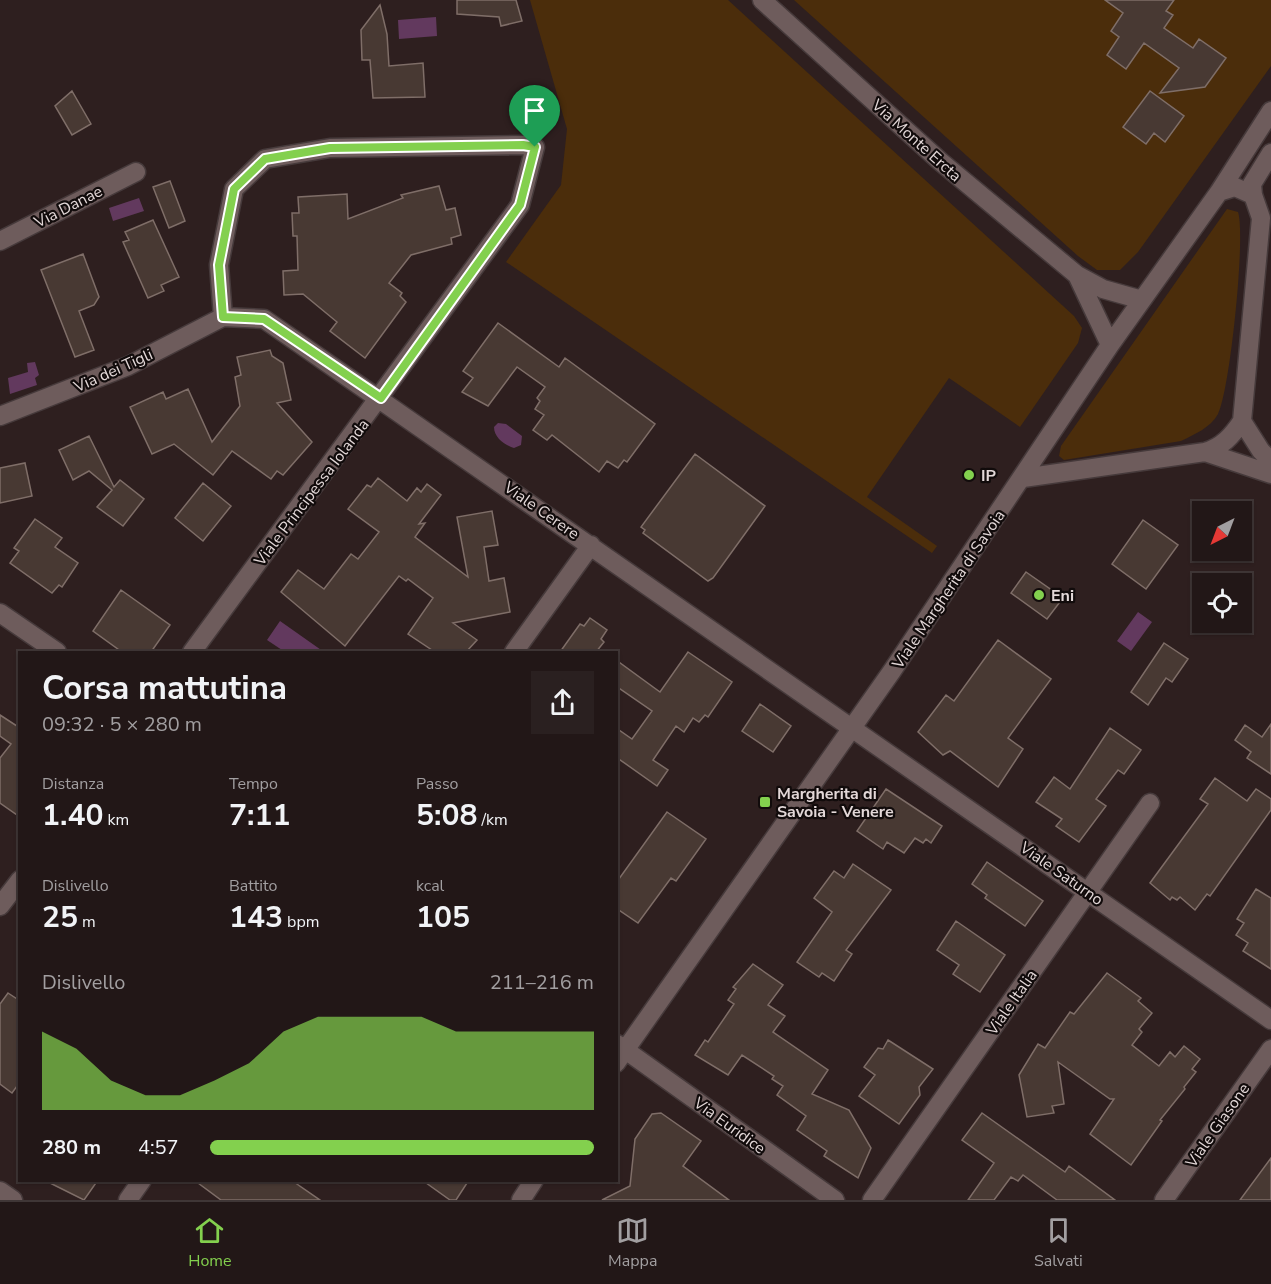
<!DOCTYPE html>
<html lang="it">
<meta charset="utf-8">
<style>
:root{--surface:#221717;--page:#2a2020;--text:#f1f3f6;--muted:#a29fa1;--line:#3f3636;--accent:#83d04e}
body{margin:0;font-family:"Nunito Sans",sans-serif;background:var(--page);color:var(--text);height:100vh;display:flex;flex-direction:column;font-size:22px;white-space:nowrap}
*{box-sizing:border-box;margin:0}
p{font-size:20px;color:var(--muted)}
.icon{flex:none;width:33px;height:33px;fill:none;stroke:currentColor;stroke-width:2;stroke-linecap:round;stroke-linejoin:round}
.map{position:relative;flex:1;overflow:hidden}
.sheet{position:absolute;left:18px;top:651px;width:600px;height:531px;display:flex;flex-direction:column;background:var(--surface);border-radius:0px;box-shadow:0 2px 4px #0004,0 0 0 2px var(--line)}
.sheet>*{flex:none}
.needle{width:39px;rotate:222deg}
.tools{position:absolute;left:1192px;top:501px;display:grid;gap:12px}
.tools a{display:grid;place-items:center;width:60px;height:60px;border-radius:0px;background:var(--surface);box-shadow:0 2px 4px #0004,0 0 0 2px var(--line);font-size:30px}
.pin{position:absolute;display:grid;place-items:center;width:51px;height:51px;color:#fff;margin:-62px -26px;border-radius:50% 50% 50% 0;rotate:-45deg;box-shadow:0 0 6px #0007}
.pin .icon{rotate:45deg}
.round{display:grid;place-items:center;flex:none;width:63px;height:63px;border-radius:0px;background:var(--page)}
.headline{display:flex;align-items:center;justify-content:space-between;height:102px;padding:0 24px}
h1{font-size:33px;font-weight:700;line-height:45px}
.figures{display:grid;grid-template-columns:repeat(3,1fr);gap:9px;height:102px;padding:6px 24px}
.figures div{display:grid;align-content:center}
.figures b{font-size:30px;font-weight:700}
.figures small{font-size:16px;font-weight:400}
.figures p{font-size:16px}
.chart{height:168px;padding:12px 24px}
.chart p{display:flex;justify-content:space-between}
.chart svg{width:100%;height:108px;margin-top:6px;fill:var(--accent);opacity:.7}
ul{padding:0 24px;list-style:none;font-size:20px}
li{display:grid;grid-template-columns:96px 72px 1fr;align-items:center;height:45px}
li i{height:15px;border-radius:8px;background:var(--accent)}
.tabs{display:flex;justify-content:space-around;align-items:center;height:84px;border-top:2px solid var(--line);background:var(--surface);font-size:16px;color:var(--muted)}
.tabs a{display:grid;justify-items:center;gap:3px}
.tabs .current{color:var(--accent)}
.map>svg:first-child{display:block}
.green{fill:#4b2d0b}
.water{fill:#62395e}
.building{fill:#483933;stroke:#7f6e68;stroke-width:1.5}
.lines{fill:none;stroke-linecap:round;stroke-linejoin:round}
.minor-casing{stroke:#463a3b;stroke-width:21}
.minor{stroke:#6e5c5c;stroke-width:18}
.route-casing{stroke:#fff;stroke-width:12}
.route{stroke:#83d04e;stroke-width:8}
.poi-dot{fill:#83d04e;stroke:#110b0b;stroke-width:2}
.labels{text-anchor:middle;stroke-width:4.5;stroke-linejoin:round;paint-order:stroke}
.street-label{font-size:16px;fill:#e3d8d8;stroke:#110b0b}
.poi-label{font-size:16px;font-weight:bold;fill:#e3d8d8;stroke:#110b0b;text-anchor:start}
</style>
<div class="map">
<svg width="1271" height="1200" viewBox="0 0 1271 1200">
<rect width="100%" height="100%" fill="#2e1f1f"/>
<!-- green -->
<path class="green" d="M 530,0 L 728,0 L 1074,316 L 1082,328 L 1078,343 L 1020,427 L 949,378 L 867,497 L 937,546 L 932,553 L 506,262 L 561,185 L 567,129 Z
M 794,0 L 1271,0 L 1271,66 L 1138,252 L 1120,270 L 1097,270 L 1078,256 Z
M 1227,209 L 1238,212 C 1246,235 1230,392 1218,414 C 1210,428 1195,434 1181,441 L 1064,460 L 1059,456 L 1061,446 Z"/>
<!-- water -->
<path class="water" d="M 436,17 L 437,36 L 399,39 L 398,20 Z
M 139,198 L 144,211 L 113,221 L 109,208 Z
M 35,362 L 39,375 L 35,378 L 37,385 L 10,394 L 8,378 L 28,372 L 27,363 Z
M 498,423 L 506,424 L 522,436 L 521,445 L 514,448 C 505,445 494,438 494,427 Z
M 1138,612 L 1152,622 L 1131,651 L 1117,641 Z
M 280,621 L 324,652 L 285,652 L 267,640 Z"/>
<!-- building -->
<path class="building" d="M 457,0 L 516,0 L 522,21 L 501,26 L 499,17 L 457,14 Z
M 1105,0 L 1174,0 L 1166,11 L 1173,15 L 1164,28 L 1193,48 L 1199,39 L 1226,58 L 1205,87 L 1160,93 L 1179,68 L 1144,43 L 1126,69 L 1107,55 L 1119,37 L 1111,31 L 1123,13 Z
M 380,5 L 387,34 L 389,66 L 423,63 L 425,97 L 373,98 L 370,60 L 362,60 L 361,30 Z
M 72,91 L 91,124 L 72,135 L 55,106 Z
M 1150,91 L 1184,116 L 1165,142 L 1154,133 L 1146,144 L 1123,127 Z
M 170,181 L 185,221 L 169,228 L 153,187 Z
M 439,186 L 446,210 L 455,208 L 461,235 L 451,238 L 452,244 L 411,255 L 389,283 L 402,293 L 400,296 L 406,302 L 365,358 L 330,331 L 337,322 L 303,294 L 284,295 L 283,271 L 298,270 L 297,236 L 293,236 L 292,213 L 299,213 L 298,197 L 347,194 L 348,219 L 403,198 L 401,195 Z
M 153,220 L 179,277 L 161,285 L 164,291 L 148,298 L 123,242 L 129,240 L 125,232 Z
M 83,254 L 99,297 L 94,305 L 79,311 L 94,350 L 75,357 L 41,270 Z
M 498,323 L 559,367 L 565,358 L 655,424 L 627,462 L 624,460 L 618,468 L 607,461 L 599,472 L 552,435 L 547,440 L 533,430 L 544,415 L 535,409 L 540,401 L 537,398 L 545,387 L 517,367 L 488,406 L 462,392 L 473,378 L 463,371 Z
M 270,350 L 272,356 L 283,363 L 291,400 L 277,403 L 312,442 L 283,475 L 277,471 L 271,479 L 232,451 L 213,475 L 174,444 L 152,454 L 130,407 L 163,392 L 166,399 L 188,389 L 212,442 L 240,406 L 235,377 L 241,375 L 237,357 Z
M 89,436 L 114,487 L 120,480 L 144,499 L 123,526 L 97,507 L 112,490 L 89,471 L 73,480 L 59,450 Z
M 695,454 L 765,506 L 713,578 L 708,581 L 643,533 L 645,530 L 641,527 Z
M 25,463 L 32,496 L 0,503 L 0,468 Z
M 378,478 L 407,501 L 417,488 L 421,492 L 427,484 L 441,495 L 419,524 L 425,523 L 415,537 L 468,577 L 457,517 L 492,511 L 498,545 L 484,547 L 489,581 L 504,578 L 510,612 L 453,623 L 477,640 L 466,652 L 435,652 L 408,634 L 433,598 L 408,579 L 406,581 L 399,576 L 345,646 L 281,592 L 298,570 L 324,589 L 351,554 L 358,559 L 379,532 L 348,509 L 367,485 L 371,487 Z
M 203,483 L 231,506 L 203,541 L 175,518 Z
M 35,519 L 62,538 L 55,547 L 78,563 L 62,587 L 59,585 L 52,593 L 10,563 L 19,551 L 14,548 Z
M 1143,520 L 1178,545 L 1146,589 L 1112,564 Z
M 1026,572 L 1063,598 L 1047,619 L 1011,593 Z
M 121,590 L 170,625 L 151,652 L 122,652 L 93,631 Z
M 590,618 L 607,630 L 601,639 L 604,642 L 596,652 L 560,652 L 580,624 L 584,626 Z
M 998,640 L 1051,679 L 1008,738 L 1023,749 L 998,787 L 950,751 L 943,755 L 918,732 L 946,695 L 954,701 Z
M 1164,643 L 1188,659 L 1172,682 L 1166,678 L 1148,705 L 1131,692 Z
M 688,652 L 732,682 L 708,717 L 705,715 L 699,722 L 693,718 L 684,732 L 676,726 L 653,760 L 668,770 L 657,786 L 616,757 L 616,728 L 632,739 L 652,711 L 616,686 L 616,660 L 660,692 Z
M 760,704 L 791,726 L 773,752 L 742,731 Z
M 0,715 L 20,728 L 20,817 L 0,803 L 0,758 L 11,744 L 0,736 Z
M 1271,724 L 1271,774 L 1247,758 L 1251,752 L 1235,740 L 1245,725 L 1262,737 Z
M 1110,728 L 1141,750 L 1124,774 L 1118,770 L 1096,799 L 1106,806 L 1079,842 L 1056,826 L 1062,819 L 1036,802 L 1054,777 L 1070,789 Z
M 1215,778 L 1247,801 L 1256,789 L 1271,799 L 1271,810 L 1210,896 L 1207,894 L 1195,910 L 1180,897 L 1177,900 L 1172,897 L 1170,900 L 1150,883 L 1208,804 L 1200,799 Z
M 886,789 L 942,826 L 931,843 L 926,839 L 923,843 L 915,838 L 904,853 L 887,842 L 883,849 L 857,831 Z
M 667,812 L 706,839 L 676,881 L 671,878 L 638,923 L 616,908 L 616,883 Z
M 987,862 L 1043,901 L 1025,926 L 985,898 L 987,895 L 972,884 Z
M 853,864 L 891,890 L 846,950 L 852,954 L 834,981 L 822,973 L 819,977 L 797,962 L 832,912 L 814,898 L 834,871 L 844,878 Z
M 1256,889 L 1271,898 L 1271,969 L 1243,951 L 1248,943 L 1236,935 L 1244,923 L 1237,919 Z
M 956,921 L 1005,955 L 980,992 L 953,974 L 959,965 L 937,950 Z
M 753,964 L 783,985 L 768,1005 L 785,1016 L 773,1032 L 828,1070 L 812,1094 L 849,1110 L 871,1148 L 858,1178 L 824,1156 L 827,1151 L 797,1130 L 806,1116 L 777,1095 L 783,1086 L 772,1079 L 774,1076 L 742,1055 L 728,1075 L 695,1055 L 705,1040 L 708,1042 L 734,1004 L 728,1000 L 736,989 L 733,987 Z
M 1107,973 L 1141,998 L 1138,1001 L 1152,1013 L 1139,1029 L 1142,1032 L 1132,1045 L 1159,1066 L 1170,1052 L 1175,1057 L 1184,1046 L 1200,1059 L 1192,1069 L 1196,1072 L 1184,1087 L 1185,1089 L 1160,1120 L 1162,1121 L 1131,1165 L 1090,1134 L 1114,1099 L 1110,1099 L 1058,1062 L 1064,1104 L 1052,1106 L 1054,1113 L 1027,1117 L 1019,1075 L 1038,1044 L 1045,1048 L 1070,1012 L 1074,1014 Z
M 8,993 L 20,1001 L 20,1082 L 12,1093 L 0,1084 L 0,1004 Z
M 888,1040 L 933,1069 L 919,1087 L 920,1095 L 899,1124 L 859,1096 L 875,1075 L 864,1067 L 878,1048 L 883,1049 Z
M 661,1113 L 701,1141 L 683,1166 L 729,1200 L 602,1200 L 630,1186 L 635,1139 L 652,1114 Z
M 982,1113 L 1065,1172 L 1069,1166 L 1115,1200 L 1057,1200 L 1023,1175 L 1018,1181 L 1011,1177 L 994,1200 L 968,1200 L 994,1163 L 962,1140 Z
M 1271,1158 L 1271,1200 L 1240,1200 Z
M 44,1180 L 98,1180 L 84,1200 Z
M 194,1180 L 291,1180 L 320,1200 L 221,1200 Z
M 422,1180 L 469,1180 L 456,1200 L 450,1200 Z"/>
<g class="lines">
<defs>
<path id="minor" d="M 762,0 L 941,162 L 1077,275 L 1103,289 L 1142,300
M 1253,195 L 1252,184 L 1271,153
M 0,241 L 136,172
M 1077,275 L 1110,345
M 223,317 L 264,319 L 1271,1020
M 0,416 L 128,366 L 223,317
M 1242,421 L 1261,451 L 1271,461
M 1205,452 L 1271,474
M 1023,478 L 1205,452 C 1222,447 1232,436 1242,421 L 1261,218 L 1253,195 L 1235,187 L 1219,192
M 0,613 L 57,652
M 192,652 L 520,205 L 535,147 L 523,145 L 330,148 L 265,159 L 234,189 L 219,265 L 223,317
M 514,652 L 591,545
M 0,906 L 20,880
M 617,1044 L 835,1200
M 616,1063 L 892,671 L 1110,345 L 1219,192 L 1271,111
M 0,1191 L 13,1200
M 128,1200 L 142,1180
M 521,1200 L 534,1180
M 872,1200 L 1150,803
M 1164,1200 L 1271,1049"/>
</defs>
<!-- minor casing -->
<use href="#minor" class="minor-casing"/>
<!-- minor -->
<use href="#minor" class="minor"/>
</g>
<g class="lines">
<defs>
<path id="route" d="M 523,145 L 535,147 L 520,205 L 381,398 L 264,319 L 223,317 L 219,265 L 234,189 L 265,159 L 330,148 Z"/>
</defs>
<!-- route casing -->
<use href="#route" class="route-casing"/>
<!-- route -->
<use href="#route" class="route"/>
</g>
<!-- markers -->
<g class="poi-dot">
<circle cx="969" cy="475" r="6"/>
<circle cx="1039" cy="595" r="6"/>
<rect x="759" y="796" width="12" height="12" rx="3"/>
</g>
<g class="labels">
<!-- street labels -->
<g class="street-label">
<text transform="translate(917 140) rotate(42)" y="6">Via Monte Ercta</text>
<text transform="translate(68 206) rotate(-27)" y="6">Via Danae</text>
<text transform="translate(113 370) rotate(-24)" y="6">Via dei Tigli</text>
<text transform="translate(311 492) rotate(-53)" y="6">Viale Principessa Iolanda</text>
<text transform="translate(542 510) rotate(35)" y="6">Viale Cerere</text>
<text transform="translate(948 589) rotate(-56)" y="6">Viale Margherita di Savoia</text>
<text transform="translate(1062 873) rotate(35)" y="6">Viale Saturno</text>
<text transform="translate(1011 1002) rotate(-55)" y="6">Viale Italia</text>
<text transform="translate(730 1125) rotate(36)" y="6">Via Euridice</text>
<text transform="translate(1217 1125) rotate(-55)" y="6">Viale Giasone</text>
</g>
<!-- poi labels -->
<g class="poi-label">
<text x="981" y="481">IP</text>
<text x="1051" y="601">Eni</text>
<text x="777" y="799">Margherita di<tspan x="777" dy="18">Savoia - Venere</tspan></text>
</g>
</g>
</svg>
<div class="tools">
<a><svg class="needle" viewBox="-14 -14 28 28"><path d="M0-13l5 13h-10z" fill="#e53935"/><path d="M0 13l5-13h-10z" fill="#a29fa1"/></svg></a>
<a><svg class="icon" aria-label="locate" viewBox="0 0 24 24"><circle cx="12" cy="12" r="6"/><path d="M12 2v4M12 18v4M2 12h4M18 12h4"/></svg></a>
</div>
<div class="pin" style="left:535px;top:147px;background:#1e9e55"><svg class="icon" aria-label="arrive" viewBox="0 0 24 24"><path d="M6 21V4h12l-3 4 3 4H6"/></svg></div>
<section class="sheet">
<div class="headline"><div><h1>Corsa mattutina</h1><p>09:32 · 5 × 280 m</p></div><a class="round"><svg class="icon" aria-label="share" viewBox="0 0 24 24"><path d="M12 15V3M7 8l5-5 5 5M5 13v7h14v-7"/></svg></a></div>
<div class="figures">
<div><p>Distanza</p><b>1.40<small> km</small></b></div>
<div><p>Tempo</p><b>7:11</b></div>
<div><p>Passo</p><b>5:08<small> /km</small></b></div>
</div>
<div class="figures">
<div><p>Dislivello</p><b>25<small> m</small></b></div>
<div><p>Battito</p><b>143<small> bpm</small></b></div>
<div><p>kcal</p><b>105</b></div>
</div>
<div class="chart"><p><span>Dislivello</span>211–216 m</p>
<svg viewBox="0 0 160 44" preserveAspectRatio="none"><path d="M0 44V12L10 19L20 32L30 38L40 38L50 32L60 25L70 12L80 6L90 6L100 6L110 6L120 12L130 12L140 12L150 12L160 12V44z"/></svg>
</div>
<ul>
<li><b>280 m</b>4:57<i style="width:100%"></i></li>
</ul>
</section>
</div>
<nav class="tabs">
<a class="current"><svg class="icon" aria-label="home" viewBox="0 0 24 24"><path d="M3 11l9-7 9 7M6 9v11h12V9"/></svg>Home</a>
<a><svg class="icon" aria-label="map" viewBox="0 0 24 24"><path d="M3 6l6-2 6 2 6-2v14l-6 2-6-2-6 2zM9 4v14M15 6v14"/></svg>Mappa</a>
<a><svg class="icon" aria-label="saved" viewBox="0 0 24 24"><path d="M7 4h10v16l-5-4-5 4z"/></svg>Salvati</a>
</nav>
